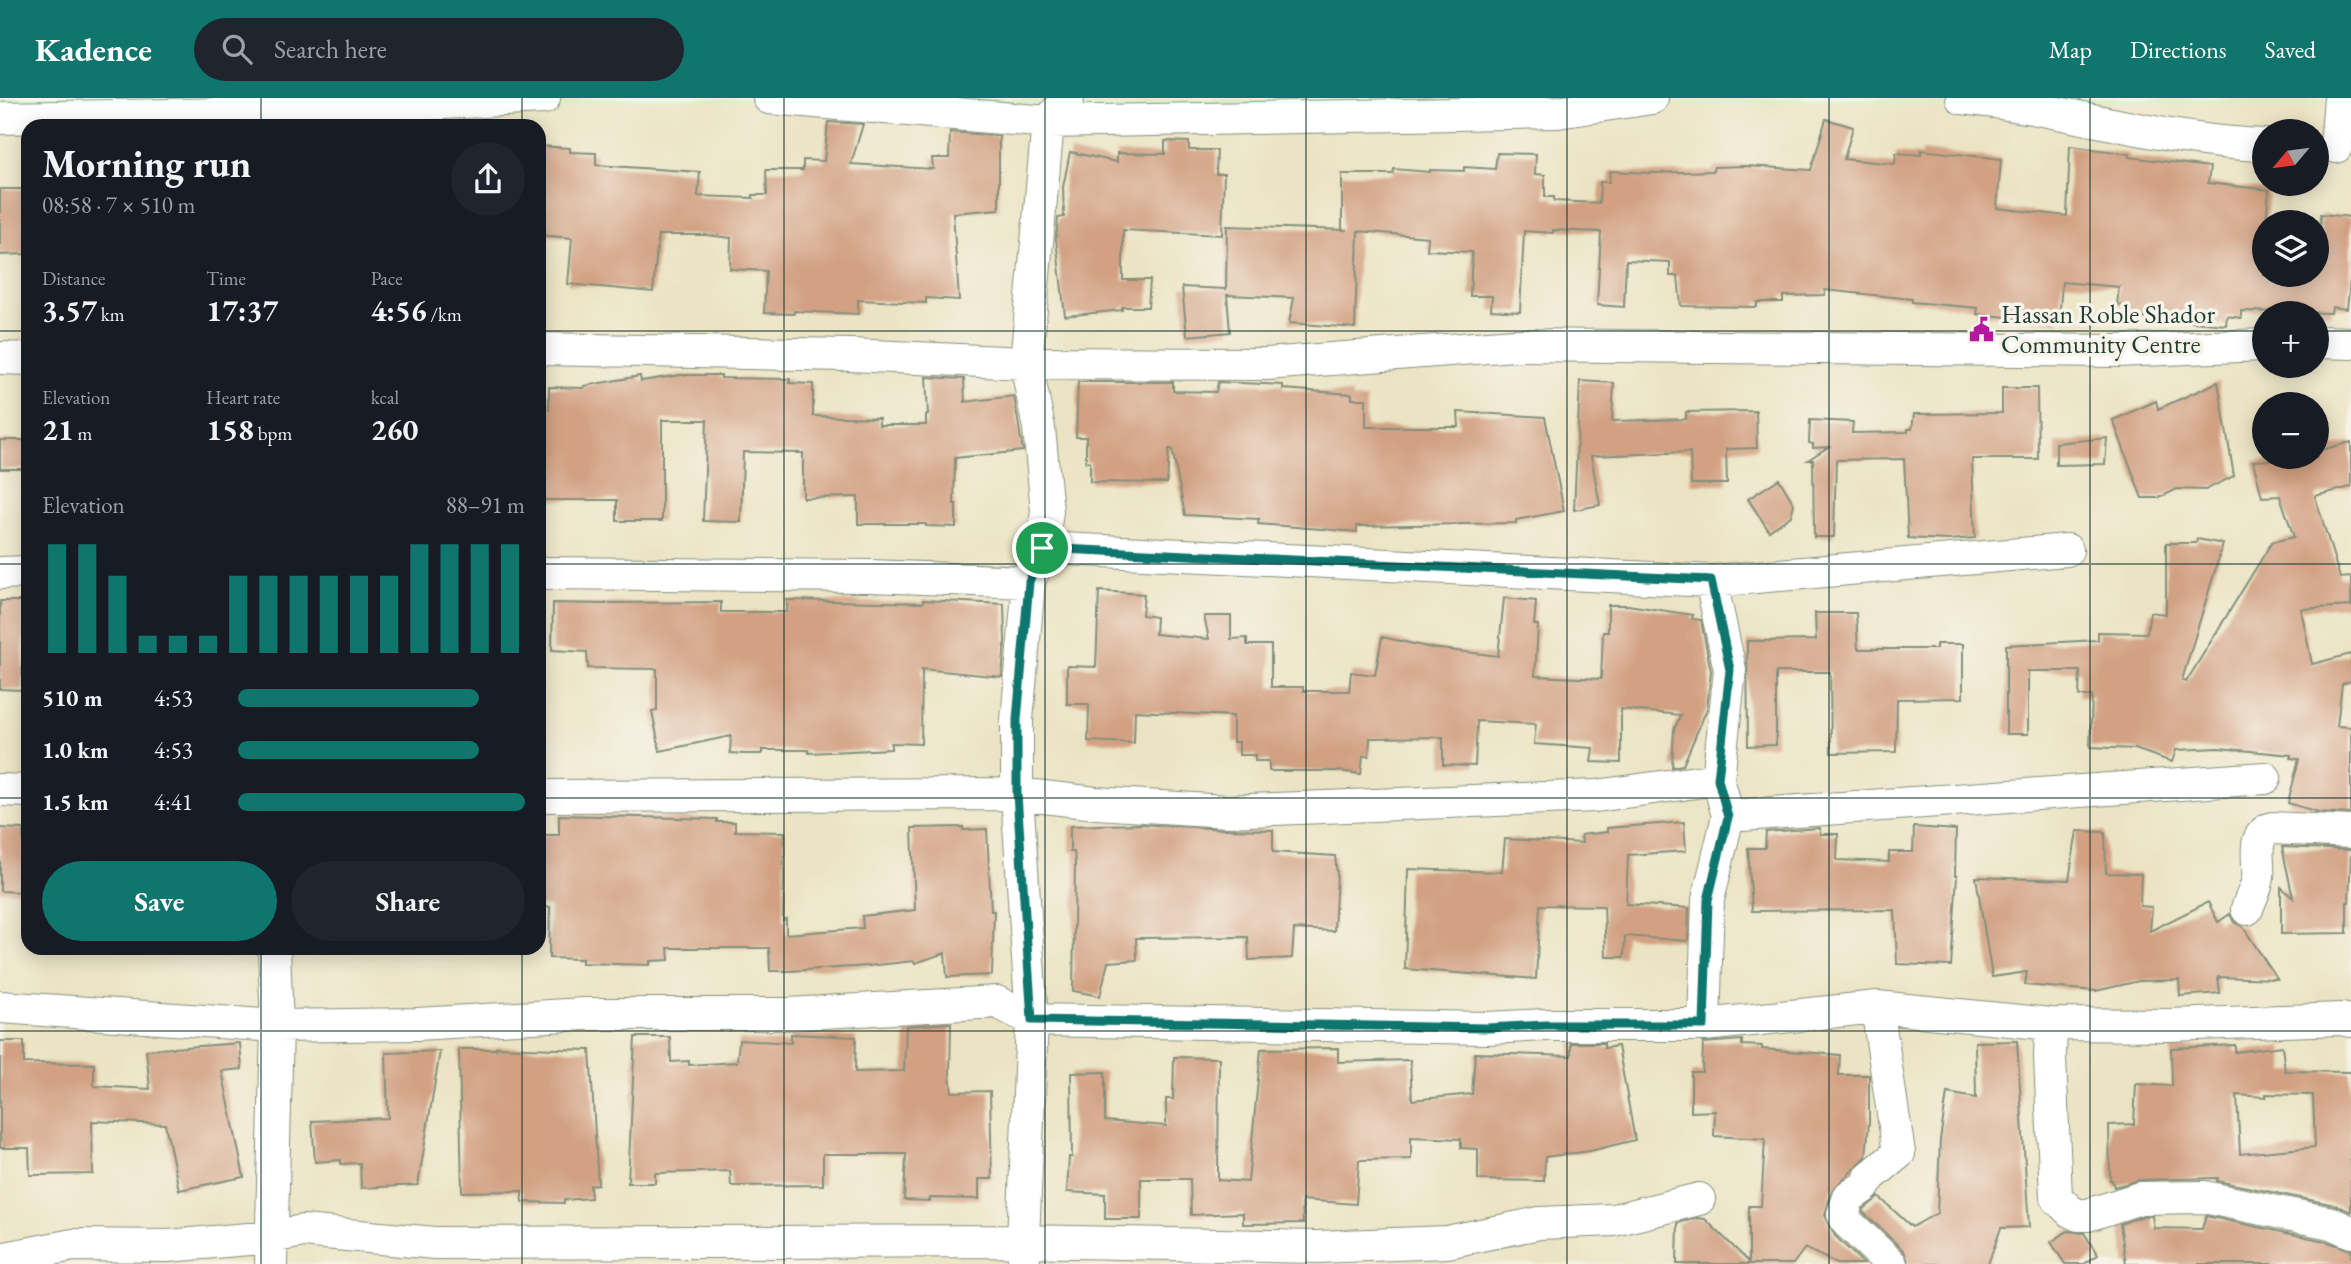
<!DOCTYPE html>
<meta charset="utf-8">
<style>
:root{--surface:#171b24;--page:#20242c;--text:#f1f3f6;--muted:#9ea1a6;--accent:#0f766e}
body{margin:0;font-family:"EB Garamond",serif;background:var(--page);color:var(--text);height:100vh;display:flex;flex-direction:column;font-size:26px;white-space:nowrap}
*{box-sizing:border-box;margin:0}
p{font-size:23px;color:var(--muted)}
.icon{flex:none;width:38px;height:38px;fill:none;stroke:currentColor;stroke-width:2;stroke-linecap:round;stroke-linejoin:round}
.map{position:relative;flex:1;overflow:hidden}
.details{position:absolute;left:21px;top:21px;width:525px;height:836px;display:flex;flex-direction:column;background:var(--surface);border-radius:21px;box-shadow:0 4px 18px #0003}
.details>*{flex:none}
.needle{width:46px;rotate:241deg}
.buttons{position:absolute;left:2252px;top:21px;display:grid;gap:14px}
.buttons a{display:grid;place-items:center;width:77px;height:77px;border-radius:50%;background:var(--surface);box-shadow:0 4px 18px #0003;font-size:35px}
.pin{position:absolute;display:grid;place-items:center;width:60px;height:60px;color:#fff;margin:-30px;border:4px solid #fff;border-radius:50%;box-shadow:0 2px 7px #0007}
.round{display:grid;place-items:center;flex:none;width:74px;height:74px;border-radius:37px;background:var(--page)}
.head{display:flex;align-items:center;justify-content:space-between;height:119px;padding:0 21px}
h1{font-size:38px;font-weight:700;line-height:52px}
.metrics{display:grid;grid-template-columns:repeat(3,1fr);gap:10px;height:119px;padding:7px 21px}
.metrics div{display:grid;align-content:center}
.metrics b{font-size:30px;font-weight:700}
.metrics small{font-size:19px;font-weight:400}
.metrics p{font-size:19px}
.chart{height:196px;padding:14px 21px}
.chart p{display:flex;justify-content:space-between}
.chart svg{width:100%;height:126px;margin-top:7px;stroke:var(--accent);stroke-width:6}
.cta{display:flex;gap:14px;margin-top:auto;padding:14px 21px}
.cta a{flex:1;height:80px;border-radius:42px;background:var(--accent);color:#fff;font-size:28px;font-weight:700;line-height:80px;text-align:center}
.cta a+a{background:var(--page);color:var(--text)}
ul{padding:0 21px;list-style:none;font-size:23px}
li{display:grid;grid-template-columns:112px 84px 1fr;align-items:center;height:52px}
li i{height:18px;border-radius:9px;background:var(--accent)}
header{display:flex;align-items:center;gap:42px;box-sizing:border-box;height:98px;padding:0 35px;background:var(--accent);color:#fff}
header strong{font-size:33px}
nav{display:flex;gap:38px;margin-inline-start:auto;font-size:24px}
.search{width:490px;height:63px;background:var(--page);display:flex;align-items:center;gap:18px;box-sizing:border-box;padding:0 24px;border-radius:38px;color:var(--muted);font-size:26px}
.map>svg:first-child{display:block}
.building{fill:#d2a082;fill-rule:evenodd}
.lines{fill:none;stroke-linecap:round;stroke-linejoin:round}
.minor-casing{stroke:#85907c;stroke-width:34}
.minor{stroke:#fff;stroke-width:32}
.route-casing{stroke:#fff;stroke-width:14}
.route{stroke:#0f766e;stroke-width:9}
.grid{fill:none;stroke:#1f3d34;stroke-width:2;stroke-opacity:0.55}
.labels{text-anchor:middle;stroke-width:7;stroke-linejoin:round;paint-order:stroke}
.poi-label{font-size:26px;fill:#1f3d34;stroke:#f7f3e8;text-anchor:start}
</style>
<header>
<strong>Kadence</strong>
<div class="search"><svg class="icon" aria-label="search" viewBox="0 0 24 24"><circle cx="10" cy="10" r="6"/><path d="M15 15l6 6"/></svg>Search here</div>
<nav><a>Map</a><a>Directions</a><a>Saved</a></nav>
</header>
<div class="map">
<svg width="2351" height="1166" viewBox="0 0 2351 1166">
<rect width="100%" height="100%" fill="#f7f3e8"/>
<filter id="ink" filterUnits="userSpaceOnUse"><feTurbulence type="fractalNoise" baseFrequency=".0143" numOctaves="2"/><feDisplacementMap in="SourceGraphic" scale="14" xChannelSelector="R" yChannelSelector="G"/><feConvolveMatrix kernelMatrix="1 2 1 2 8 2 1 2 1" color-interpolation-filters="sRGB"/></filter>
<filter id="wash" filterUnits="userSpaceOnUse"><feTurbulence type="fractalNoise" baseFrequency=".00686" numOctaves="4" result="noise"/><feDisplacementMap in="SourceGraphic" scale="28" xChannelSelector="R" yChannelSelector="G"/><feGaussianBlur stdDeviation="1.57" result="paint"/><feColorMatrix in="noise" values="0 0 0 0 0 0 0 0 0 0 0 0 0 0 0 0 0 1.4 0 .05"/><feComposite in="paint" operator="in"/></filter>
<g filter="url(#wash)">
<rect width="100%" height="100%" fill="#ebe4c4"/>
<g id="blocks">
<!-- building -->
<path class="building" d="M 1826,21 L 1853,29 L 1844,61 L 1895,66 L 1896,55 L 1921,57 L 1921,52 L 2001,61 L 1997,110 L 2067,118 L 2070,48 L 2130,56 L 2129,59 L 2210,69 L 2208,85 L 2269,92 L 2266,124 L 2264,124 L 2264,177 L 2317,177 L 2321,116 L 2351,119 L 2351,173 L 2347,211 L 2332,209 L 2331,215 L 2241,213 L 2241,220 L 2227,218 L 2226,227 L 2125,218 L 2126,208 L 2117,207 L 2119,189 L 2062,184 L 2059,224 L 1977,216 L 1978,210 L 1912,204 L 1912,201 L 1825,192 L 1825,197 L 1783,198 L 1783,204 L 1757,204 L 1757,209 L 1681,208 L 1678,178 L 1670,178 L 1670,164 L 1626,162 L 1624,209 L 1597,207 L 1601,134 L 1553,132 L 1553,135 L 1524,133 L 1520,214 L 1491,212 L 1492,198 L 1470,198 L 1472,154 L 1427,152 L 1428,139 L 1358,133 L 1355,230 L 1289,225 L 1294,200 L 1227,197 L 1230,234 L 1187,238 L 1182,189 L 1226,191 L 1227,128 L 1347,132 L 1342,132 L 1342,76 L 1393,76 L 1394,71 L 1430,74 L 1430,72 L 1464,73 L 1464,69 L 1495,71 L 1497,55 L 1536,56 L 1535,76 L 1545,77 L 1545,99 L 1554,99 L 1554,103 L 1599,105 L 1600,84 L 1609,84 L 1610,73 L 1651,75 L 1713,73 L 1714,69 L 1746,68 L 1811,72 Z
M 828,24 L 863,26 L 851,66 L 933,71 L 932,60 L 949,60 L 950,34 L 999,38 L 999,111 L 953,115 L 959,202 L 926,200 L 926,205 L 858,202 L 858,216 L 794,213 L 794,216 L 764,215 L 766,173 L 730,171 L 731,140 L 706,137 L 658,137 L 653,194 L 568,186 L 572,140 L 539,137 L 539,48 L 570,50 L 570,54 L 596,55 L 596,67 L 700,74 L 698,98 L 753,100 L 753,97 L 767,97 L 766,72 L 803,72 L 803,62 L 824,63 Z
M 1165,43 L 1189,44 L 1189,52 L 1217,52 L 1216,76 L 1224,76 L 1222,137 L 1123,132 L 1123,182 L 1150,182 L 1148,209 L 1122,209 L 1122,212 L 1065,218 L 1056,141 L 1058,120 L 1064,119 L 1063,89 L 1070,54 L 1117,64 L 1117,55 L 1165,56 Z
M 0,91 L 28,91 L 28,156 L 0,157 Z
M 681,277 L 721,277 L 721,280 L 790,281 L 790,285 L 813,286 L 813,318 L 879,320 L 879,327 L 926,327 L 926,317 L 928,317 L 926,279 L 964,281 L 965,304 L 1014,298 L 1023,353 L 955,360 L 954,406 L 956,406 L 956,429 L 926,428 L 926,426 L 858,426 L 858,399 L 803,400 L 803,355 L 743,354 L 741,424 L 703,423 L 707,322 L 662,322 L 662,423 L 617,423 L 617,402 L 539,402 L 539,312 L 549,312 L 549,289 L 584,290 L 584,288 L 640,278 L 641,283 Z
M 1580,283 L 1614,285 L 1612,323 L 1686,321 L 1686,314 L 1756,313 L 1757,350 L 1726,351 L 1727,386 L 1691,386 L 1690,354 L 1591,358 L 1600,407 L 1574,412 Z
M 1078,284 L 1173,284 L 1173,293 L 1216,294 L 1218,284 L 1283,287 L 1283,291 L 1352,296 L 1352,301 L 1366,301 L 1366,329 L 1459,329 L 1458,314 L 1545,319 L 1564,413 L 1516,422 L 1516,425 L 1357,428 L 1357,434 L 1258,426 L 1259,421 L 1185,417 L 1172,351 L 1169,351 L 1167,385 L 1090,384 L 1090,364 L 1086,364 L 1086,339 L 1076,339 Z
M 2218,284 L 2234,378 L 2205,392 L 2177,391 L 2159,400 L 2142,400 L 2113,322 L 2156,303 L 2158,311 Z
M 2002,290 L 2037,290 L 2038,361 L 1972,361 L 1975,440 L 1948,442 L 1908,440 L 1904,361 L 1836,362 L 1834,439 L 1814,439 L 1813,362 L 1808,362 L 1828,349 L 1813,350 L 1813,346 L 1809,345 L 1810,322 L 1853,324 L 1852,335 L 1908,334 L 1908,331 L 1912,331 L 1914,316 L 2002,315 Z
M 2107,340 L 2105,366 L 2056,367 L 2056,345 Z
M 0,342 L 28,342 L 28,371 L 0,371 Z
M 2351,344 L 2351,389 L 2315,398 L 2340,480 L 2351,479 L 2351,508 L 2301,511 L 2312,566 L 2351,556 L 2351,583 L 2342,586 L 2337,628 L 2351,629 L 2351,716 L 2318,714 L 2288,705 L 2299,661 L 2291,660 L 2291,657 L 2219,650 L 2176,652 L 2172,664 L 2135,651 L 2090,649 L 2092,598 L 2079,598 L 2080,573 L 2028,573 L 2028,636 L 2006,636 L 2006,547 L 2098,542 L 2098,534 L 2147,535 L 2150,514 L 2166,516 L 2166,445 L 2196,445 L 2197,441 L 2223,446 L 2182,582 L 2186,584 L 2272,444 L 2294,439 L 2280,398 L 2262,399 L 2253,363 L 2312,360 L 2317,359 L 2317,353 Z
M 1779,381 L 1794,406 L 1791,418 L 1769,433 L 1748,401 Z
M 1099,493 L 1144,496 L 1142,517 L 1156,519 L 1155,536 L 1209,541 L 1204,518 L 1231,518 L 1231,541 L 1247,540 L 1247,547 L 1271,547 L 1271,589 L 1303,589 L 1303,593 L 1349,593 L 1351,574 L 1375,577 L 1382,539 L 1432,550 L 1498,558 L 1504,500 L 1536,503 L 1534,527 L 1538,527 L 1535,578 L 1601,581 L 1603,534 L 1608,534 L 1608,507 L 1628,507 L 1693,517 L 1692,521 L 1701,522 L 1711,573 L 1707,611 L 1683,667 L 1672,669 L 1674,631 L 1681,617 L 1621,611 L 1621,665 L 1591,664 L 1593,650 L 1534,646 L 1536,626 L 1477,623 L 1475,668 L 1443,667 L 1443,639 L 1370,640 L 1369,658 L 1363,658 L 1361,676 L 1339,673 L 1269,673 L 1269,663 L 1255,663 L 1255,657 L 1239,657 L 1239,644 L 1233,644 L 1233,618 L 1135,613 L 1134,645 L 1088,643 L 1089,608 L 1088,606 L 1067,606 L 1067,568 L 1096,569 Z
M 787,502 L 923,505 L 923,502 L 1004,506 L 1005,544 L 1002,579 L 922,571 L 921,646 L 891,645 L 891,651 L 809,655 L 808,652 L 762,652 L 762,656 L 744,656 L 730,655 L 731,638 L 660,653 L 652,613 L 657,612 L 657,571 L 588,570 L 587,554 L 552,552 L 553,505 L 606,506 L 606,505 L 721,504 L 721,514 L 787,514 Z
M 0,503 L 24,503 L 22,592 L 0,591 Z
M 1815,515 L 1856,515 L 1858,551 L 1936,551 L 1936,546 L 1963,546 L 1963,600 L 1897,601 L 1896,654 L 1831,655 L 1830,574 L 1776,574 L 1776,647 L 1748,648 L 1747,543 L 1816,542 Z
M 559,717 L 717,721 L 717,724 L 735,724 L 735,733 L 785,734 L 783,822 L 786,821 L 786,836 L 863,830 L 862,818 L 915,812 L 912,730 L 963,729 L 963,732 L 987,731 L 991,813 L 994,813 L 992,877 L 947,879 L 945,855 L 915,865 L 914,863 L 868,868 L 789,873 L 770,873 L 769,850 L 668,850 L 669,862 L 650,863 L 650,867 L 582,865 L 582,861 L 549,860 L 550,809 L 539,808 L 539,737 L 559,737 Z
M 1684,724 L 1686,753 L 1628,757 L 1626,806 L 1689,810 L 1688,843 L 1625,838 L 1624,859 L 1606,859 L 1604,808 L 1540,807 L 1536,881 L 1405,871 L 1408,771 L 1502,774 L 1505,741 L 1582,745 L 1581,737 L 1607,734 L 1607,730 Z
M 1139,726 L 1226,731 L 1273,732 L 1273,754 L 1335,758 L 1337,776 L 1334,833 L 1294,831 L 1292,860 L 1249,862 L 1248,839 L 1136,840 L 1137,862 L 1108,864 L 1100,898 L 1073,893 L 1075,765 L 1074,754 L 1070,754 L 1070,728 Z
M 1914,729 L 1956,732 L 1955,778 L 1957,778 L 1951,868 L 1897,866 L 1895,812 L 1752,813 L 1748,750 L 1765,750 L 1766,734 L 1820,730 L 1820,736 L 1838,736 L 1837,762 L 1889,764 L 1889,754 L 1913,754 Z
M 0,730 L 23,731 L 24,752 L 23,794 L 0,793 Z
M 2077,733 L 2105,734 L 2106,775 L 2141,776 L 2140,808 L 2152,809 L 2150,833 L 2208,804 L 2218,824 L 2230,816 L 2234,824 L 2243,829 L 2277,881 L 2218,879 L 2220,895 L 2180,898 L 2179,882 L 2139,883 L 2096,893 L 2025,887 L 2027,874 L 1992,879 L 1976,779 L 2069,782 Z
M 2282,749 L 2351,752 L 2349,804 L 2347,804 L 2347,835 L 2281,836 L 2281,789 L 2293,800 Z
M 951,925 L 950,977 L 952,994 L 990,993 L 992,1081 L 979,1081 L 979,1101 L 930,1100 L 930,1103 L 904,1102 L 906,1056 L 823,1056 L 823,1087 L 731,1088 L 730,1073 L 655,1075 L 655,1085 L 628,1085 L 635,939 L 670,939 L 671,964 L 689,963 L 689,967 L 737,964 L 739,942 L 791,945 L 791,936 L 856,939 L 855,974 L 904,973 L 906,928 Z
M 1742,942 L 1742,947 L 1762,948 L 1762,951 L 1840,957 L 1839,977 L 1869,977 L 1869,1024 L 1866,1059 L 1832,1092 L 1825,1117 L 1835,1138 L 1864,1166 L 1837,1166 L 1805,1150 L 1793,1166 L 1677,1166 L 1678,1125 L 1697,1120 L 1705,1121 L 1749,1164 L 1749,1108 L 1761,1108 L 1765,1041 L 1714,1038 L 1715,1013 L 1691,1014 L 1691,974 L 1702,974 L 1703,945 Z
M 0,943 L 24,943 L 24,965 L 94,966 L 94,988 L 150,991 L 146,952 L 240,945 L 242,971 L 222,973 L 244,1079 L 179,1092 L 165,1026 L 92,1023 L 93,1076 L 30,1077 L 29,1050 L 0,1050 Z
M 2017,943 L 2029,1129 L 2001,1130 L 1988,1166 L 1909,1166 L 1904,1153 L 1863,1114 L 1864,1111 L 1879,1099 L 1912,1129 L 1937,1115 L 1940,1042 L 1947,995 L 1976,1000 L 1975,944 Z
M 1571,945 L 1604,945 L 1604,950 L 1618,948 L 1635,1042 L 1590,1053 L 1545,1059 L 1544,1083 L 1478,1082 L 1478,1051 L 1461,1050 L 1461,1041 L 1411,1039 L 1411,1061 L 1359,1062 L 1356,1106 L 1302,1102 L 1303,1125 L 1243,1126 L 1243,1115 L 1191,1117 L 1190,1081 L 1141,1081 L 1141,1121 L 1105,1121 L 1105,1096 L 1067,1094 L 1069,1059 L 1072,1059 L 1071,975 L 1105,974 L 1105,1023 L 1166,1028 L 1166,1001 L 1173,1001 L 1174,959 L 1219,960 L 1218,1082 L 1248,1084 L 1261,951 L 1338,950 L 1338,964 L 1410,962 L 1412,1002 L 1472,996 L 1475,955 L 1571,958 Z
M 2235,947 L 2235,954 L 2282,948 L 2285,973 L 2350,974 L 2351,1114 L 2335,1107 L 2217,1083 L 2218,1080 L 2140,1082 L 2114,1089 L 2112,1082 L 2110,1082 L 2109,1027 L 2134,1026 L 2136,986 L 2172,988 L 2171,950 ZM 2266,996 L 2313,997 L 2315,1049 L 2240,1056 L 2237,997 L 2266,999 Z
M 496,949 L 590,952 L 598,1086 L 590,1087 L 591,1100 L 564,1102 L 564,1105 L 522,1104 L 522,1093 L 462,1094 L 459,951 L 496,951 Z
M 440,953 L 418,1087 L 361,1090 L 360,1065 L 341,1066 L 341,1062 L 315,1064 L 312,1023 L 388,1020 L 386,955 Z
M 2143,1118 L 2152,1118 L 2154,1130 L 2202,1131 L 2206,1118 L 2325,1143 L 2351,1152 L 2351,1166 L 2126,1166 L 2120,1126 Z
M 2068,1133 L 2084,1135 L 2098,1157 L 2084,1166 L 2065,1166 L 2051,1144 Z"/>
</g>
</g>
<g filter="url(#ink)">
<use href="#blocks" fill-opacity="0" stroke="#85907c" stroke-width="2"/>
<g class="lines">
<defs>
<path id="minor" d="M 769,0 L 1048,24 L 1558,14 L 1652,0
M 1962,0 C 2064,10 2162,44 2264,47
M 0,20 L 229,16 L 544,0
M 2336,49 L 2340,0
M 2317,244 L 2351,245
M 539,251 L 850,257 L 1026,265 L 1266,266 L 1514,247 L 2115,253 L 2264,247
M 0,260 L 28,261
M 1042,450 L 1711,483 L 2067,452
M 0,475 L 28,474
M 539,475 L 870,478 L 1029,484
M 0,692 L 28,693
M 539,698 L 1017,696 L 1096,705 L 1227,713 L 1596,698 L 1718,681
M 1728,718 L 2265,680
M 2247,811 C 2250,801 2257,790 2258,779 C 2260,762 2250,736 2273,730 L 2351,734
M 0,909 L 277,928 L 417,926 L 583,916 L 789,916 L 997,904 L 1032,922 L 1487,930 L 1546,927 L 1704,927 L 1877,909 L 2051,926 L 2169,927 L 2341,921 L 2351,923
M 1877,909 L 1899,1055 L 1871,1078 L 1864,1089 L 1849,1099 L 1843,1116 L 1848,1125 L 1891,1166
M 2051,926 L 2050,959 L 2056,1099 L 2070,1113 L 2078,1117 L 2088,1117 L 2140,1100 L 2204,1099 L 2331,1125 L 2351,1134
M 1704,927 L 1708,802 L 1728,718 L 1718,681 L 1730,572 L 1711,483
M 0,1161 L 73,1147 L 168,1148 L 271,1139 L 303,1133 L 435,1145 L 1023,1143 L 1317,1149 L 1447,1144 L 1539,1125 L 1614,1122 L 1699,1101
M 271,1166 L 277,928 L 274,850
M 1024,1166 L 1023,1143 L 1032,922 L 1017,696 L 1017,622 L 1029,484 L 1042,450 L 1047,413 L 1039,330 L 1026,265 L 1048,24 L 1068,0"/>
</defs>
<!-- minor casing -->
<use href="#minor" class="minor-casing"/>
<!-- minor -->
<use href="#minor" class="minor"/>
</g>
</g>
<g class="lines" filter="url(#ink)">
<defs>
<path id="route" d="M 1042,450 L 1711,482 L 1730,572 L 1718,681 L 1728,719 L 1708,802 L 1704,927 L 1546,927 L 1487,930 L 1032,922 L 1017,696 L 1017,622 L 1029,484 Z"/>
</defs>
<!-- route casing -->
<use href="#route" class="route-casing"/>
<!-- route -->
<use href="#route" class="route"/>
</g>
<!-- grid -->
<path class="grid" d="M 261,0 L 261,28M 522,0 L 522,28M 784,0 L 784,1166M 1045,0 L 1045,1166M 1306,0 L 1306,1166M 1567,0 L 1567,1166M 1829,0 L 1829,1166M 2090,0 L 2090,1166M 0,233 L 28,233M 539,233 L 2264,233M 2317,233 L 2351,233M 0,466 L 28,466M 539,466 L 2351,466M 0,700 L 28,700M 539,700 L 2351,700M 261,850 L 261,1166M 522,850 L 522,1166M 0,933 L 2351,933"/>
<!-- icons -->
<defs>
<symbol id="civic-bare" viewBox="-9 -9 18 18"><path d="M-.6-6.5H3V-4.5H.6V-3L4-1V1h2V6H-6V1h2V-1L-.6-3ZM-1.2 2.5V6h2.4V2.5Z" fill="#b5179e" stroke="#f7f3e8" stroke-width="2.5" paint-order="stroke"/></symbol>
</defs>
<g fill-rule="evenodd">
<use href="#civic-bare" x="1964" y="214" width="35" height="35"/>
</g>
<g class="labels">
<!-- poi labels -->
<g class="poi-label">
<text x="2001" y="225">Hassan Roble Shador<tspan x="2001" dy="30">Community Centre</tspan></text>
</g>
</g>
</svg>
<div class="buttons">
<a><svg class="needle" viewBox="-14 -14 28 28"><path d="M0-13l5 13h-10z" fill="#e53935"/><path d="M0 13l5-13h-10z" fill="#9ea1a6"/></svg></a>
<a><svg class="icon" aria-label="layers" viewBox="0 0 24 24"><path d="M12 4l9 5-9 5-9-5zM3 14l9 5 9-5"/></svg></a>
<a>+</a>
<a>−</a>
</div>
<div class="pin" style="left:1042px;top:450px;background:#1e9e55"><svg class="icon" aria-label="arrive" viewBox="0 0 24 24"><path d="M6 21V4h12l-3 4 3 4H6"/></svg></div>
<section class="details">
<div class="head"><div><h1>Morning run</h1><p>08:58 · 7 × 510 m</p></div><a class="round"><svg class="icon" aria-label="share" viewBox="0 0 24 24"><path d="M12 15V3M7 8l5-5 5 5M5 13v7h14v-7"/></svg></a></div>
<div class="metrics">
<div><p>Distance</p><b>3.57<small> km</small></b></div>
<div><p>Time</p><b>17:37</b></div>
<div><p>Pace</p><b>4:56<small> /km</small></b></div>
</div>
<div class="metrics">
<div><p>Elevation</p><b>21<small> m</small></b></div>
<div><p>Heart rate</p><b>158<small> bpm</small></b></div>
<div><p>kcal</p><b>260</b></div>
</div>
<div class="chart"><p><span>Elevation</span>88–91 m</p>
<svg viewBox="0 0 160 44" preserveAspectRatio="none"><path d="M5 44V6M15 44V6M25 44V17M35 44V38M45 44V38M55 44V38M65 44V17M75 44V17M85 44V17M95 44V17M105 44V17M115 44V17M125 44V6M135 44V6M145 44V6M155 44V6"/></svg>
</div>
<ul>
<li><b>510 m</b>4:53<i style="width:84%"></i></li>
<li><b>1.0 km</b>4:53<i style="width:84%"></i></li>
<li><b>1.5 km</b>4:41<i style="width:100%"></i></li>
</ul>
<div class="cta"><a>Save</a><a>Share</a></div>
</section>
</div>
